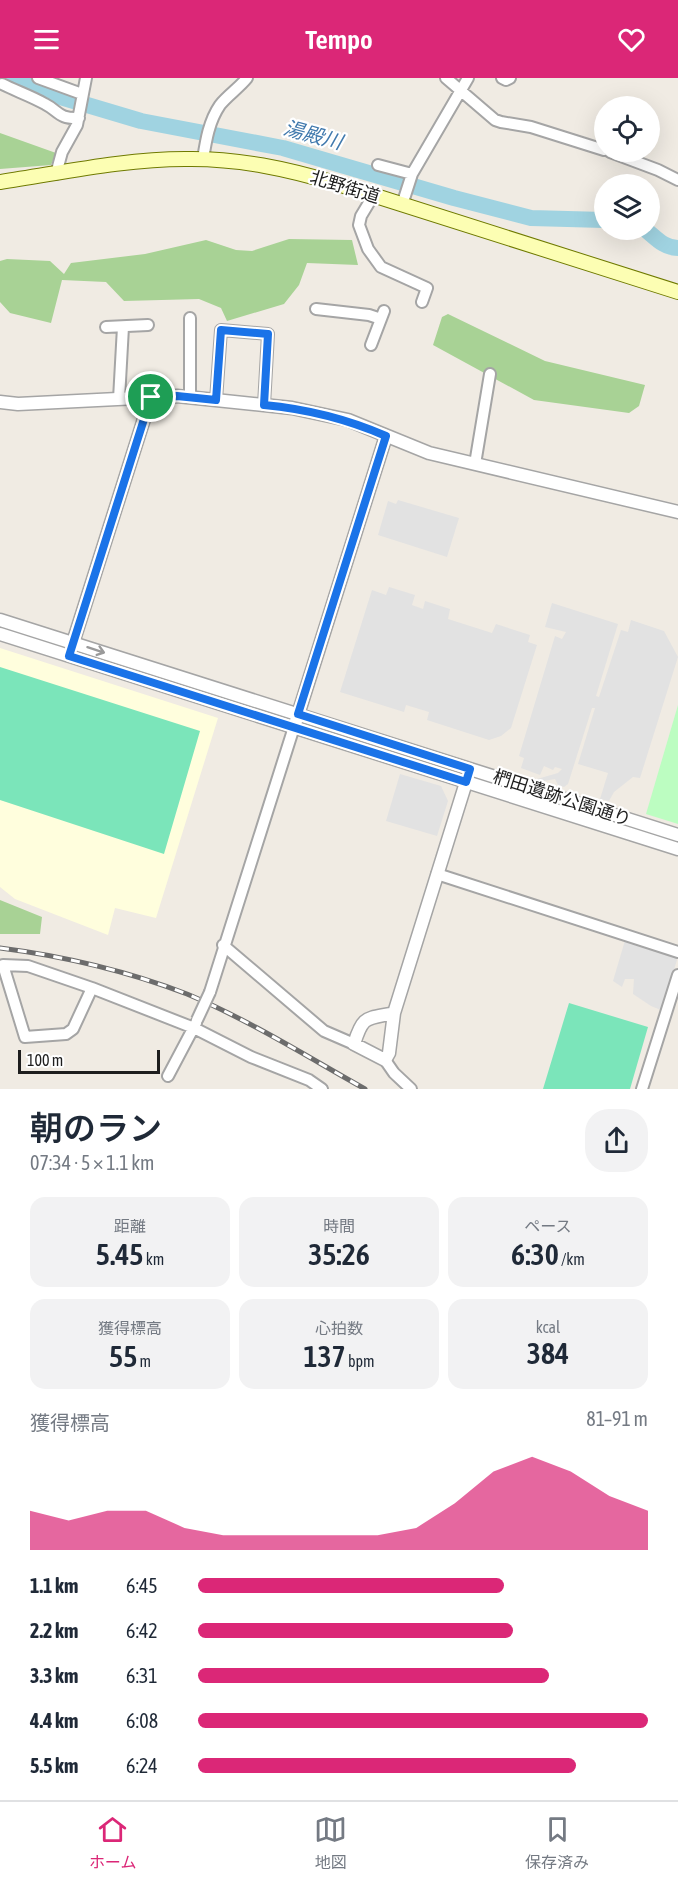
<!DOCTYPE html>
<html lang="ja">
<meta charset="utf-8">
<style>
:root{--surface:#fff;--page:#f2f2f3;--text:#1f2937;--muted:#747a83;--line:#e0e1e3;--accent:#db2777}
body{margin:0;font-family:"Asap Condensed","Noto Sans JP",sans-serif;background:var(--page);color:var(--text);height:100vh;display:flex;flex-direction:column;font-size:22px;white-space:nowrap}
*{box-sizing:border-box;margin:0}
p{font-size:20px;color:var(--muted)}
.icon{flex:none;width:33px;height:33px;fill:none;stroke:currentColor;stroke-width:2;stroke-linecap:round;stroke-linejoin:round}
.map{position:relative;height:1011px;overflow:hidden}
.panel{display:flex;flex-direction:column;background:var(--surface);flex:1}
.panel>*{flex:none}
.tools{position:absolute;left:594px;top:18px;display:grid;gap:12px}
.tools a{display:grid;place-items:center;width:66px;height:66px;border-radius:50%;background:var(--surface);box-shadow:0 6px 24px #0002;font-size:30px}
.scale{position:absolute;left:18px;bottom:15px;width:142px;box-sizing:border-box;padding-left:6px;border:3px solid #1e1e1e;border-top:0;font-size:16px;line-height:21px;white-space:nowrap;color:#1e1e1e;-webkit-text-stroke:4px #fff;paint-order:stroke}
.pin{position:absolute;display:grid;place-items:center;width:51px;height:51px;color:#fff;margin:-26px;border:3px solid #fff;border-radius:50%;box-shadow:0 2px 6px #0007}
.round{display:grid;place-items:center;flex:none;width:63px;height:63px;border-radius:24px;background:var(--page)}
.head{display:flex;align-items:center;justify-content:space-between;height:102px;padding:0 30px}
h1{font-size:33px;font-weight:600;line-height:45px}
.metrics{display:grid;grid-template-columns:repeat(3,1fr);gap:9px;height:102px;padding:6px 30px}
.metrics div{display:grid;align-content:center;border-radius:15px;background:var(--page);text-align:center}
.metrics b{font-size:30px;font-weight:600}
.metrics small{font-size:16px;font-weight:400}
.metrics p{font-size:16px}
.chart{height:168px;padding:12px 30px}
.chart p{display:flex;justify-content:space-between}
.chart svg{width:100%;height:108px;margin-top:6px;fill:var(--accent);opacity:.7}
ul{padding:0 30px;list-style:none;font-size:20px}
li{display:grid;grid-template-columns:96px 72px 1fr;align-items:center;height:45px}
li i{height:15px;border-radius:8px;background:var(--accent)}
header{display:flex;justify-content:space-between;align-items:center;height:78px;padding:0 30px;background:var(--accent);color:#fff;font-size:27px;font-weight:600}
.tab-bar{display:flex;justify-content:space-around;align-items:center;height:84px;border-top:2px solid var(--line);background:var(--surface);font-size:16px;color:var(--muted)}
.tab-bar a{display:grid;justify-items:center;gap:3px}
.tab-bar .on{color:var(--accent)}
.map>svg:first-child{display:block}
.education{fill:#fffedd}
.forest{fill:#a8d295}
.park{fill:#bcfdc1}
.pitch{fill:#7be5ba}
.parking{fill:#e2e2e2}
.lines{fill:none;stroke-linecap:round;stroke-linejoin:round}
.river{stroke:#a0d3e1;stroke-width:16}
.minor-casing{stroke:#a5a5a5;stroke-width:14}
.tertiary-casing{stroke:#a5a5a5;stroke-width:15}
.secondary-casing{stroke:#6f7a00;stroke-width:16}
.minor{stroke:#fff;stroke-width:10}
.tertiary{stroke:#fff;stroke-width:12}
.secondary{stroke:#fcfeb3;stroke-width:14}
.rail-casing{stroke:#6c6c6c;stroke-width:5}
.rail{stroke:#fff;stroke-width:3;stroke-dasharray:9;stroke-linecap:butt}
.minor-bridge-casing{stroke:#a5a5a5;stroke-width:14;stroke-linecap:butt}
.minor-bridge{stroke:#fff;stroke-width:10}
.oneway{stroke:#9a9a9a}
.route-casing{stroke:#fff;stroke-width:12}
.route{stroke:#1a73e8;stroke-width:8}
.labels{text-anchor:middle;stroke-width:4.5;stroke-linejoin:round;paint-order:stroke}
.street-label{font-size:18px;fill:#1e1e1e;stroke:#fff}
.water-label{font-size:20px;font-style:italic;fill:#4079ad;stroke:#fff}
</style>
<header><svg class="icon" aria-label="menu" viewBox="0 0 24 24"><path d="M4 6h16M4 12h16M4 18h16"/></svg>Tempo<svg class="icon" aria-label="heart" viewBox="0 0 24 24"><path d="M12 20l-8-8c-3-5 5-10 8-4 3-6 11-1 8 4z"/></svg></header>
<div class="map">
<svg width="678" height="1011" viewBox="0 0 678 1011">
<rect width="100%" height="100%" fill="#f0ebe3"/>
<!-- education -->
<path class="education" d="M 0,570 L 218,640 L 156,840 L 115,830 L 108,857 L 15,821 L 0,809 Z"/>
<!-- forest -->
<path class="forest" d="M 0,55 L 56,75 L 51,87 L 0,91 Z
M 289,161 L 352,162 L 358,187 L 307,185 L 299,207 L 284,226 L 227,243 L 221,230 L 199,221 L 124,223 L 106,204 L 62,202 L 51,245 L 10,235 L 0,224 L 0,183 L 7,181 L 50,183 L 64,196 L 71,185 L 145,176 L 206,162 L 236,172 L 252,173 Z
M 448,236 L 545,283 L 645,307 L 639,328 L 629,335 L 534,322 L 433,267 L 442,239 Z
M 0,822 L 42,839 L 40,856 L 0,856 Z"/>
<!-- park -->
<path class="park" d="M 678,627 L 678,746 L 646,736 Z"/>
<!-- pitch -->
<path class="pitch" d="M 0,589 L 200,653 L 164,776 L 0,722 Z
M 569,925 L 648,949 L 630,1011 L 543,1011 Z"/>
<!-- parking -->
<path class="parking" d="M 398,422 L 459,440 L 447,479 L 378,457 L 388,423 L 396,426 Z
M 389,509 L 415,517 L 412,527 L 423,531 L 425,523 L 450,531 L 448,541 L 492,555 L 496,546 L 530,557 L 528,564 L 537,567 L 511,650 L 501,658 L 489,662 L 427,642 L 429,634 L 406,627 L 404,634 L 340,614 L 372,512 L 386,517 Z
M 552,525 L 618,546 L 596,618 L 599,619 L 621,552 L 628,554 L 631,542 L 664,553 L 678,579 L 640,700 L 633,699 L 614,714 L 609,723 L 600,721 L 608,695 L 578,686 L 595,630 L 592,630 L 568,706 L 564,709 L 558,707 L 555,701 L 544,703 L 537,701 L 558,695 L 562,691 L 555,689 L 553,692 L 544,688 L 540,697 L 521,690 L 524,680 L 519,678 L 555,558 L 562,561 L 566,554 L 545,549 Z
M 400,696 L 441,708 L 448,723 L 437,758 L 386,743 Z
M 626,859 L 673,874 L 677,882 L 661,932 L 651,928 L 633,916 L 634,901 L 625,901 L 622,909 L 613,903 Z"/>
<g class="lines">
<!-- river -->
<path class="river" d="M 12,0 L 57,18 L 141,43 L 283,70 L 454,120 L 531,140 L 604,142
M 646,152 C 656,160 664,170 678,170"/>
<defs>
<path id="minor" d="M 38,0 L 82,16
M 446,0 L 495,42 L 501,44 L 531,49 L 604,72
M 502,0 L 506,2 L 510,0
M 2,6 C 16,13 31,18 45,26 C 59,33 58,41 79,40
M 610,74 L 658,92 L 678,102
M 203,81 C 206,62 209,43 220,27 C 228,17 239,10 247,0
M 378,87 L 412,96
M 56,96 L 62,74 L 77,47 L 86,0
M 373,118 L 361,138 L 359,147 L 368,171 L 381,189 L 427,210 L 422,224
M 402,127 L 412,96 L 468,0
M 316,231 L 369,237 L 381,241
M 106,249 L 148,247
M 371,267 L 384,233
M 190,319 L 190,240
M 119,321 L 123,249
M 216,322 L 221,252 L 268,256 L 264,327
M 475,386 L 490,296
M 437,796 L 678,874
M 223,867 L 324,953 L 354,966
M 3,887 L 25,959 L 66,956 L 73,951 L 92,910
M 0,889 L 3,887 L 28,888 L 92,910 L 194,950 L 251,979 L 309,1002 L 322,1011
M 210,914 L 294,649
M 385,982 L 394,995 L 411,1011
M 168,998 L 196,945
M 642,1011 L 678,897"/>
<path id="tertiary" d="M 0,324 L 18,326 L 177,318 L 292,330 L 348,342 L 429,375 L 678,434
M 0,542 L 678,757
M 0,556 L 678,771
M 71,571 L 151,319
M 296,643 L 386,358
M 394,935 C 366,941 363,937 354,966 L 385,982 L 389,975 L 394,935 L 468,698"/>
<path id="secondary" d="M 0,104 C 61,95 124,81 185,81 C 238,80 288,91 338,106 L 678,214"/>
</defs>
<!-- minor casing -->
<use href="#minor" class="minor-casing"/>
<!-- tertiary casing -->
<use href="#tertiary" class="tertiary-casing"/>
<!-- secondary casing -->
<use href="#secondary" class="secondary-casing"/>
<!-- minor -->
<use href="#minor" class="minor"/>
<!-- tertiary -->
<use href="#tertiary" class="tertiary"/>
<!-- secondary -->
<use href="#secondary" class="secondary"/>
<defs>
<path id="rail" d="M 0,870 C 63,878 127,893 187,916 C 249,942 306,978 365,1011"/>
</defs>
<!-- rail casing -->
<use href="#rail" class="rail-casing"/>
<!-- rail -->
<use href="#rail" class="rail"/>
<defs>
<path id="minor-bridge" d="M 197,942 L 210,914"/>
</defs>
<!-- minor-bridge casing -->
<use href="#minor-bridge" class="minor-bridge-casing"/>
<!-- minor-bridge -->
<use href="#minor-bridge" class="minor-bridge"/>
</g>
<!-- one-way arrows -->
<defs><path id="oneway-shaft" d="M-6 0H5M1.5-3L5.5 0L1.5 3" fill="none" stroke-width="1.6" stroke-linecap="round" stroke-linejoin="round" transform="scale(1.5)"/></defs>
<use class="oneway" href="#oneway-shaft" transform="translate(96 572) rotate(18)"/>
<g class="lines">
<defs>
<path id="route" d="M 221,252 L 268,256 L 264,327 C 307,331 347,341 386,358 L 298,636 L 470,691 L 466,704 L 69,578 L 151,319 L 177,318 L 216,322 Z"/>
</defs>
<!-- route casing -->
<use href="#route" class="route-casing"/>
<!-- route -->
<use href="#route" class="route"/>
</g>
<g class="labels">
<!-- street labels -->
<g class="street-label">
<text transform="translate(345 109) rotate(17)" y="6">北野街道</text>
<text transform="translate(562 720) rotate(18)" y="6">椚田遺跡公園通り</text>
</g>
<!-- water labels -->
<g class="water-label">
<text transform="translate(313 57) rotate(15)" y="7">湯殿川</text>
</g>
</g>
</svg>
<div class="tools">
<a><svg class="icon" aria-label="locate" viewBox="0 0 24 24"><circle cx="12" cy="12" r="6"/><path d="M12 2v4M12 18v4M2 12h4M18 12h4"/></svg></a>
<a><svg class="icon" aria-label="layers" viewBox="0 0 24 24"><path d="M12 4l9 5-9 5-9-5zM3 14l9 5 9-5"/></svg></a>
</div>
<div class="scale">100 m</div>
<div class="pin" style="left:151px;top:319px;background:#1e9e55"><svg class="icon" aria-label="arrive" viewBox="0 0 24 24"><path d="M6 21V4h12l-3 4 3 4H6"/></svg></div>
</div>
<section class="panel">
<div class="head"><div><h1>朝のラン</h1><p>07:34 · 5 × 1.1 km</p></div><a class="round"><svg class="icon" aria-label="share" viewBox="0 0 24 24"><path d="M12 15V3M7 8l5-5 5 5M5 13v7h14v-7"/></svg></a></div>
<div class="metrics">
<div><p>距離</p><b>5.45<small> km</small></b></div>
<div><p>時間</p><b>35:26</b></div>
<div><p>ペース</p><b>6:30<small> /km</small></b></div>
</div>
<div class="metrics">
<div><p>獲得標高</p><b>55<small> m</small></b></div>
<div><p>心拍数</p><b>137<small> bpm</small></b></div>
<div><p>kcal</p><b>384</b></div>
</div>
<div class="chart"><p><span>獲得標高</span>81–91 m</p>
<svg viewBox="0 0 160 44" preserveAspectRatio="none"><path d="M0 44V28L10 32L20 28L30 28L40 35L50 38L60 38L70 38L80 38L90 38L100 35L110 25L120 12L130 6L140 12L150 22L160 28V44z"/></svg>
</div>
<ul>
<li><b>1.1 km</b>6:45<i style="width:68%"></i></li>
<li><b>2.2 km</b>6:42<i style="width:70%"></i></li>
<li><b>3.3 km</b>6:31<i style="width:78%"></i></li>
<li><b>4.4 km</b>6:08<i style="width:100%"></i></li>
<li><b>5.5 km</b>6:24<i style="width:84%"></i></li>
</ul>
</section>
<nav class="tab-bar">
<a class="on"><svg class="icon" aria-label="home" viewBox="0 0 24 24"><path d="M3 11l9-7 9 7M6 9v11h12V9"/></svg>ホーム</a>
<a><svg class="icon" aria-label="map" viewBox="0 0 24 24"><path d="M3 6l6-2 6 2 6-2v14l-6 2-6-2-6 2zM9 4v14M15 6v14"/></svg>地図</a>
<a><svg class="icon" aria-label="saved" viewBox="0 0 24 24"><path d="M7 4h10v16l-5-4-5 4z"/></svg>保存済み</a>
</nav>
